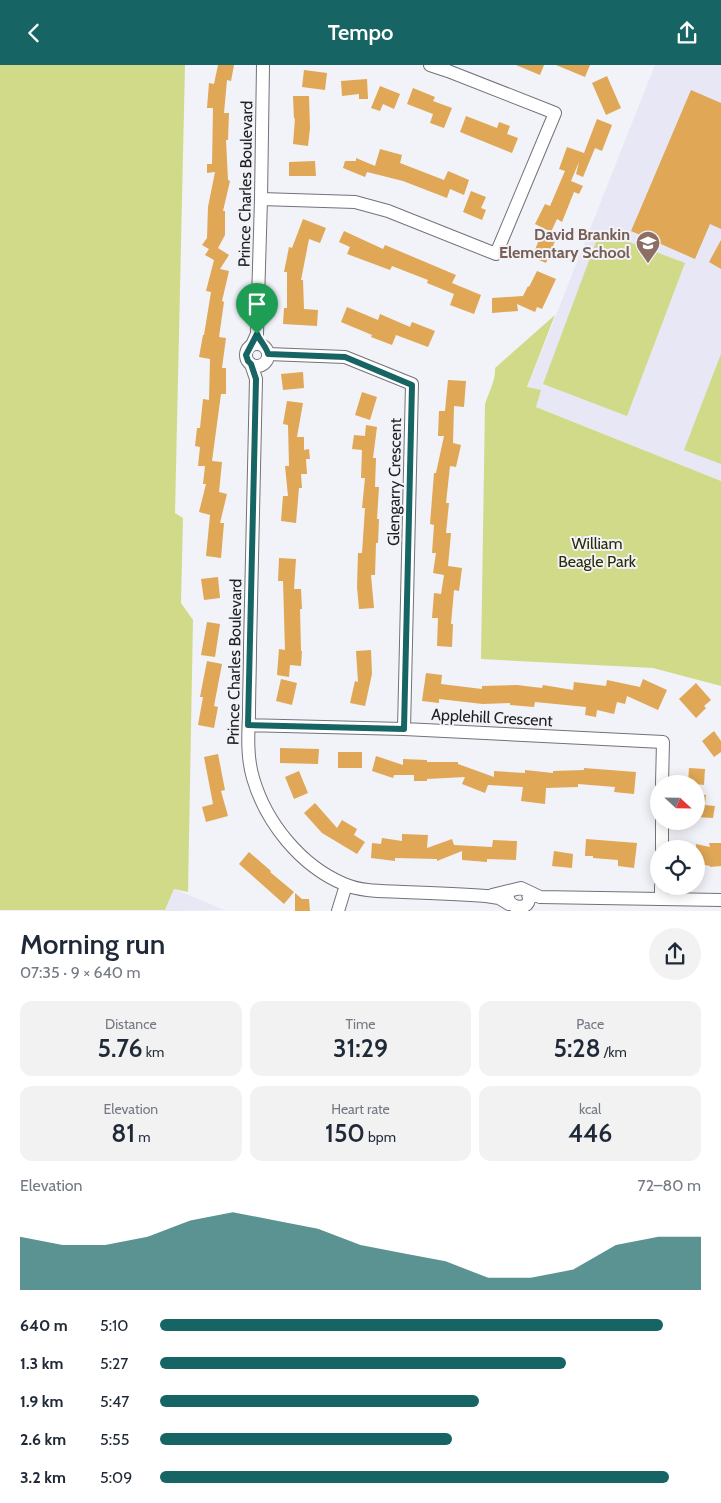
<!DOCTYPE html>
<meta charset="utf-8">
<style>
:root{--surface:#fff;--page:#f2f2f3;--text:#1f2937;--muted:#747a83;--accent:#166564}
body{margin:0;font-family:Cabin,sans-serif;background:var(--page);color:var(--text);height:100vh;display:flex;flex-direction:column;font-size:19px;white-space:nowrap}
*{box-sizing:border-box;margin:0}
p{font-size:16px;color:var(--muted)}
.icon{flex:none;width:28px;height:28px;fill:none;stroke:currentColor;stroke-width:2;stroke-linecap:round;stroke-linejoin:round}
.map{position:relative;height:846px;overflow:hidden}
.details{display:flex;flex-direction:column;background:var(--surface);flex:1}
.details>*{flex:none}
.needle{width:32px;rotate:112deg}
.tools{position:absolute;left:650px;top:710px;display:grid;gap:10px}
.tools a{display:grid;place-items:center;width:55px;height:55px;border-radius:50%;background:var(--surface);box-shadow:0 2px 12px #0003;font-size:25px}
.pin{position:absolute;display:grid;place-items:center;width:42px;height:42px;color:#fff;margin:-51px -21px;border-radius:50% 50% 50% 0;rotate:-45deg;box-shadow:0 0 5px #0007}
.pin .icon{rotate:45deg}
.round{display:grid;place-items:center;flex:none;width:52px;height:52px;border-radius:26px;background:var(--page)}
.headline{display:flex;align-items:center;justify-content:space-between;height:85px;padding:0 20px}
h1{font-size:28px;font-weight:600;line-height:38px}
.figures{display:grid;grid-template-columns:repeat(3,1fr);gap:8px;height:85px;padding:5px 20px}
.figures div{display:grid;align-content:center;border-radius:12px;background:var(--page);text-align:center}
.figures b{font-size:25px;font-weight:600}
.figures small{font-size:14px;font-weight:400}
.figures p{font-size:14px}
.chart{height:140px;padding:10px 20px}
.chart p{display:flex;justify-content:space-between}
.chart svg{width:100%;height:90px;margin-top:5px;fill:var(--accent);opacity:.7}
ul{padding:0 20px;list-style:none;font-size:16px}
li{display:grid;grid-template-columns:80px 60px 1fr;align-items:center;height:38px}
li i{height:12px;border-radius:6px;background:var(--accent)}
header{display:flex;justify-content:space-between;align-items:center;height:65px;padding:0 20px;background:var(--accent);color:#fff;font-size:22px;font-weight:600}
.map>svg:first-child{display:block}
.built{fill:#e7e7f5}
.green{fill:#d1da89}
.building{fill:#dfa756}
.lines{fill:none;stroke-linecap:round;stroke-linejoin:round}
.minor-casing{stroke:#727278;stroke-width:14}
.minor{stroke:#fff;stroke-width:12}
.route-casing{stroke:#fff;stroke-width:10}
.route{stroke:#166564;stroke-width:6}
.labels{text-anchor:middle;stroke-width:4;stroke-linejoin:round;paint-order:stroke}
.street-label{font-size:16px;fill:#212123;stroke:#f2f2f9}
.education-label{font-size:16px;font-weight:bold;fill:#785e54;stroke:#f2f2f9;text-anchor:end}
.park-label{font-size:16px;fill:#2a2d04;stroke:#f2f2f9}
</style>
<header><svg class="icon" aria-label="back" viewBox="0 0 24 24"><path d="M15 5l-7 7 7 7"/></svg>Tempo<svg class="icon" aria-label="share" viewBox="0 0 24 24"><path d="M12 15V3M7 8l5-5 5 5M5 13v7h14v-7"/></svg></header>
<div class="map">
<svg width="721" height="846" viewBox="0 0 721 846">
<rect width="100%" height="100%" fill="#f2f2f9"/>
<!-- built -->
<path class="built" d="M 655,0 L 721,0 L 721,416 L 522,336 Z
M 174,824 L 224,845 L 165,846 Z"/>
<!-- green -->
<path class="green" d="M 0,0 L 185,0 L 175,448 L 183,453 L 181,538 L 193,555 L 188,827 L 174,824 L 165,845 L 0,845 Z
M 600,166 L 685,198 L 627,351 L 543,319 Z
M 555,250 L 527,322 L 541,325 L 536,342 L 721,416 L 721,621 L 653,603 L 481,594 L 485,339 C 489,327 496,315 495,303 Z
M 721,289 L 721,399 L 684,385 Z"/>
<!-- building -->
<path class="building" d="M 218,0 L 234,0 L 231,16 L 227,15 L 224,48 L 229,48 L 228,75 L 226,75 L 228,115 L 230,116 L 223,146 L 225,146 L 225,170 L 218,183 L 229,190 L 220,204 L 229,206 L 222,236 L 224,237 L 219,272 L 226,273 L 222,303 L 226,303 L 226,329 L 221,329 L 212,396 L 222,397 L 219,427 L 227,429 L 220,458 L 224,458 L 221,493 L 206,491 L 210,450 L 199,447 L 206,419 L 203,419 L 205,401 L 198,401 L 200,382 L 195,381 L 197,363 L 200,363 L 203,334 L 209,335 L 210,294 L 199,292 L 203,270 L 204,270 L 211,227 L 206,226 L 214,195 L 205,190 L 209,184 L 202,180 L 207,173 L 208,142 L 215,107 L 207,108 L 207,99 L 212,99 L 213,43 L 207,43 L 209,18 L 214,19 Z
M 516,0 L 544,0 L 540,10 Z
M 556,0 L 590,0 L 585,12 Z
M 304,5 L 327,8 L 325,25 L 302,22 Z
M 607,11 L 621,43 L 606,50 L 592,18 Z
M 367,14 L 368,34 L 359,34 L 359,29 L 342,31 L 341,16 Z
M 380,21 L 400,29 L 394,44 L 383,39 L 380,46 L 371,43 Z
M 413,23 L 435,32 L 433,36 L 452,43 L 444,63 L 430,58 L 433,49 L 407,39 Z
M 691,25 L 721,38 L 721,164 L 710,159 L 695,194 L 631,166 Z
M 293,31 L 309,31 L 310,63 L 308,81 L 293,79 L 295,53 L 294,54 Z
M 466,51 L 497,63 L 499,57 L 510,61 L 507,69 L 518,73 L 512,88 L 460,67 Z
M 597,54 L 612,60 L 602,86 L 595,83 L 583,112 L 576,109 L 579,97 L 571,116 L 583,121 L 579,129 L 574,127 L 562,157 L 557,154 L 551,167 L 535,159 L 545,139 L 550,141 L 565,106 L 559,104 L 567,82 L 584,88 Z
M 380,84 L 402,90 L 400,98 L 444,115 L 448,106 L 469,115 L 464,130 L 450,124 L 447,133 L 403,116 L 367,107 L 365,112 L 343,103 L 345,96 L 356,96 L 356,93 L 375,101 Z
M 315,96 L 316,111 L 289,111 L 289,97 Z
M 471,126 L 486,132 L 481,143 L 486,145 L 482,155 L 463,147 Z
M 303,154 L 326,163 L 320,178 L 309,174 L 301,215 L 303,215 L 304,244 L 318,245 L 317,261 L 283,259 L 284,243 L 287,243 L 287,207 L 284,207 L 289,182 L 292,183 Z
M 344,166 L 383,184 L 385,180 L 456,210 L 452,218 L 481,230 L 474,249 L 450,240 L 454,229 L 427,218 L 428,215 L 392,201 L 390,205 L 347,189 L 350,182 L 339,177 Z
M 541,170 L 555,176 L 546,198 L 532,192 Z
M 721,175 L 721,204 L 709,197 Z
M 537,206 L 556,214 L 542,244 L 537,242 L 535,247 L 517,239 L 518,246 L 492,248 L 492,233 L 523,231 L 528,221 L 529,222 Z
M 347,242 L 378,255 L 380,249 L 410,262 L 412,257 L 435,266 L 428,282 L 396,270 L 392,280 L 371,272 L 372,270 L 341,257 Z
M 303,307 L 304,323 L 283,325 L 281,309 Z
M 448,315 L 466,316 L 464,342 L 454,341 L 453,378 L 461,380 L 456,402 L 450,401 L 446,438 L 449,438 L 446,468 L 451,468 L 448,501 L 462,503 L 459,526 L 454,525 L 451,559 L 453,559 L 452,582 L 437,581 L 438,553 L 432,553 L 434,528 L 441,529 L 444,510 L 433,508 L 436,488 L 432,488 L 434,460 L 430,459 L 434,408 L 436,408 L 444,371 L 438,371 L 439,346 L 445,346 Z
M 362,327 L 377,332 L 370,355 L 355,350 Z
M 287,336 L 303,338 L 297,372 L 304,372 L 304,385 L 309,384 L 310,394 L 306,394 L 307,409 L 301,409 L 302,423 L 299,423 L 296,458 L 281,456 L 283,431 L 288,431 L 285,401 L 289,401 L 288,360 L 283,359 Z
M 366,360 L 377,362 L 373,393 L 376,393 L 375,422 L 379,422 L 377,454 L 379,454 L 378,478 L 376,478 L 375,510 L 371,510 L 374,543 L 359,544 L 357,522 L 358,488 L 362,488 L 365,443 L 362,443 L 365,413 L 361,413 L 362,385 L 352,384 L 354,370 L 365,371 Z
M 279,493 L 296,494 L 294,524 L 301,524 L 302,544 L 300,544 L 301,586 L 302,586 L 301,601 L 290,600 L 289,612 L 277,610 L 279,584 L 285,585 L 283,516 L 278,516 Z
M 218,512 L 220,533 L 204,535 L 201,514 Z
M 207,557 L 220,559 L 215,592 L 201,590 Z
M 371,585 L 372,609 L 365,641 L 350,638 L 355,616 L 358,617 L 356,586 Z
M 207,596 L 222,599 L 214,641 L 218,642 L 214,663 L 198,660 L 203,632 L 200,632 Z
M 426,608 L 442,610 L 441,619 L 482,624 L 482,621 L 517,620 L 542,623 L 543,620 L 573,625 L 574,617 L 606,621 L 607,615 L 640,622 L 643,614 L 667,625 L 658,645 L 627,631 L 625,639 L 617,637 L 614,649 L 597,645 L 596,652 L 585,650 L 586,642 L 535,637 L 534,642 L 510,640 L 510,638 L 483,639 L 439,634 L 439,638 L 422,636 Z
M 281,614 L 297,618 L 292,640 L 276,636 Z
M 696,618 L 711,635 L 704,641 L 706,643 L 696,653 L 679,634 Z
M 714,666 L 721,676 L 721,687 L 714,692 L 702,676 Z
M 280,683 L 319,684 L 318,699 L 280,698 Z
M 338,687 L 362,687 L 362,703 L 338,703 Z
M 218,689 L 225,725 L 221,726 L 228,751 L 206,757 L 202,742 L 213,739 L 204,692 Z
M 376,691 L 403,700 L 403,694 L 427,695 L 427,697 L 458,697 L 458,699 L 494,712 L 494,706 L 525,708 L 525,705 L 553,708 L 553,706 L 584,705 L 584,703 L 636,707 L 634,729 L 614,727 L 615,722 L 578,719 L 578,722 L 546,723 L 545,739 L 521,736 L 523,722 L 488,720 L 485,728 L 462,719 L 465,712 L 427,714 L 427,716 L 414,716 L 414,710 L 394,710 L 393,713 L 372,706 Z
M 689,703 L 705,704 L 704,720 L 688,718 Z
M 299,706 L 308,728 L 294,734 L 285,712 Z
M 696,729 L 706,730 L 705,740 L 715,741 L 713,753 L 696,752 Z
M 315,738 L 337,763 L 342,755 L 357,764 L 354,770 L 365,777 L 357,789 L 322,768 L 304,748 Z
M 402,769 L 428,770 L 427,783 L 452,774 L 454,780 L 492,782 L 493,775 L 517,776 L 516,795 L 487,794 L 487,797 L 462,795 L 462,786 L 437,796 L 437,794 L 395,793 L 395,796 L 371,793 L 372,778 L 381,779 L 382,773 L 402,776 Z
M 586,774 L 637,778 L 634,803 L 618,801 L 618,795 L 593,793 L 593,791 L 585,791 Z
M 709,778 L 721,778 L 721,801 L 710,802 L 710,801 L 696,798 L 696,779 L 710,782 Z
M 554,786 L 573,789 L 572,803 L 552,801 Z
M 249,787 L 271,806 L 270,807 L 294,827 L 284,839 L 239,799 Z
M 295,828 L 302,834 L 309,834 L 310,846 L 295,846 Z"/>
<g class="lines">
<defs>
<path id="minor" d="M 261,134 L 355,137 L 388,146 L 496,189 L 555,48 L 448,6 L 430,0
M246 290a11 11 0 1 1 22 0a11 11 0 1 1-22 0Z
M 252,280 L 257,269 L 261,134 L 263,0
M 268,289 L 345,292 L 412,319 L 404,664
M 251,299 L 256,314 C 254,403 252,493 250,582 C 250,604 249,627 249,650 C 248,671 247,693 253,713 C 266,758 301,801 344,819 C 362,827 384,826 403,827 C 431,828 459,829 486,831 L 499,833 L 509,839
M 249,660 L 404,664 L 663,677 L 662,719
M 662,784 L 662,756
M 661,821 L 661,834
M 492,830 L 521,823 L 540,832 L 721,835
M 508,833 C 510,846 536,845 527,827
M 338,846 L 346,820"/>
</defs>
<!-- minor casing -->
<use href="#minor" class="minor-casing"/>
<!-- minor -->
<use href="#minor" class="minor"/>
</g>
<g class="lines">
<defs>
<path id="route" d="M 257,269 C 260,276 267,283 268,289 L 345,292 L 412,320 L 404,664 L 248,660 L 256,314 L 251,299 L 248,296 L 246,290 Z"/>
</defs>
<!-- route casing -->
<use href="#route" class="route-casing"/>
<!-- route -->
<use href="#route" class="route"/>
</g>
<!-- icons -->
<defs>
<symbol id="school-pin" viewBox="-11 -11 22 30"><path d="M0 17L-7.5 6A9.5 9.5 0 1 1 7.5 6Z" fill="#8d6e63" stroke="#f2f2f9"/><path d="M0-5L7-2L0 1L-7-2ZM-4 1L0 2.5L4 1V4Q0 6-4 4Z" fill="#fff"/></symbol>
</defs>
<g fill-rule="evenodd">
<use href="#school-pin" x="634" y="164" width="28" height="38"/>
</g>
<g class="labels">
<!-- street labels -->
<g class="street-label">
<text transform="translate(245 119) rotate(-89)" y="6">Prince Charles Boulevard</text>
<text transform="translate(394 417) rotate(-89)" y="6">Glengarry Crescent</text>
<text transform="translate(234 597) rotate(-89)" y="6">Prince Charles Boulevard</text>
<text transform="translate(492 652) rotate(3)" y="6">Applehill Crescent</text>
</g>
<!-- education labels -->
<g class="education-label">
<text x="630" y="175">David Brankin<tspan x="630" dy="18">Elementary School</tspan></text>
</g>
<!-- park labels -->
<g class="park-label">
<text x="597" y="484">William<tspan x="597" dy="18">Beagle Park</tspan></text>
</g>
</g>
</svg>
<div class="tools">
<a><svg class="needle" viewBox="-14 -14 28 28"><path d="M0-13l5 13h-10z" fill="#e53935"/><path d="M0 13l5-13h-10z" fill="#747a83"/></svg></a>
<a><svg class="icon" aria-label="locate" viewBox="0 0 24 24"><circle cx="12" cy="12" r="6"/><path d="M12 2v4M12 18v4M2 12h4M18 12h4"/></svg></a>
</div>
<div class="pin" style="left:257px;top:269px;background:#1e9e55"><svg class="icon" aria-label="arrive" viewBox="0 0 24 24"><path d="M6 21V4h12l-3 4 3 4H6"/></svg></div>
</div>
<section class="details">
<div class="headline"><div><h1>Morning run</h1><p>07:35 · 9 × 640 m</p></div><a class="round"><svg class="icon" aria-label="share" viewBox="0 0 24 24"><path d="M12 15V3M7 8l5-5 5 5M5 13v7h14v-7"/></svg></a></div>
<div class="figures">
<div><p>Distance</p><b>5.76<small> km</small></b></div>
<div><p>Time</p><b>31:29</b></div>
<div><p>Pace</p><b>5:28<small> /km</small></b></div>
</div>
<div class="figures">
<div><p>Elevation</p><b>81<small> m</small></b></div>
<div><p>Heart rate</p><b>150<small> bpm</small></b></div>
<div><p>kcal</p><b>446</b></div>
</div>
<div class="chart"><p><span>Elevation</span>72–80 m</p>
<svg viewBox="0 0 160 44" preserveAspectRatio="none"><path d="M0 44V18L10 22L20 22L30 18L40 10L50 6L60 10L70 14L80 22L90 26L100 30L110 38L120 38L130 34L140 22L150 18L160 18V44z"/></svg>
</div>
<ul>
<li><b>640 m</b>5:10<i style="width:93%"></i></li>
<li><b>1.3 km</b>5:27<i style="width:75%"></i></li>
<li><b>1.9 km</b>5:47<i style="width:59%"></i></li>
<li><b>2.6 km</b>5:55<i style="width:54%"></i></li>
<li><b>3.2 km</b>5:09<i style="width:94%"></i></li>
</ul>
</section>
